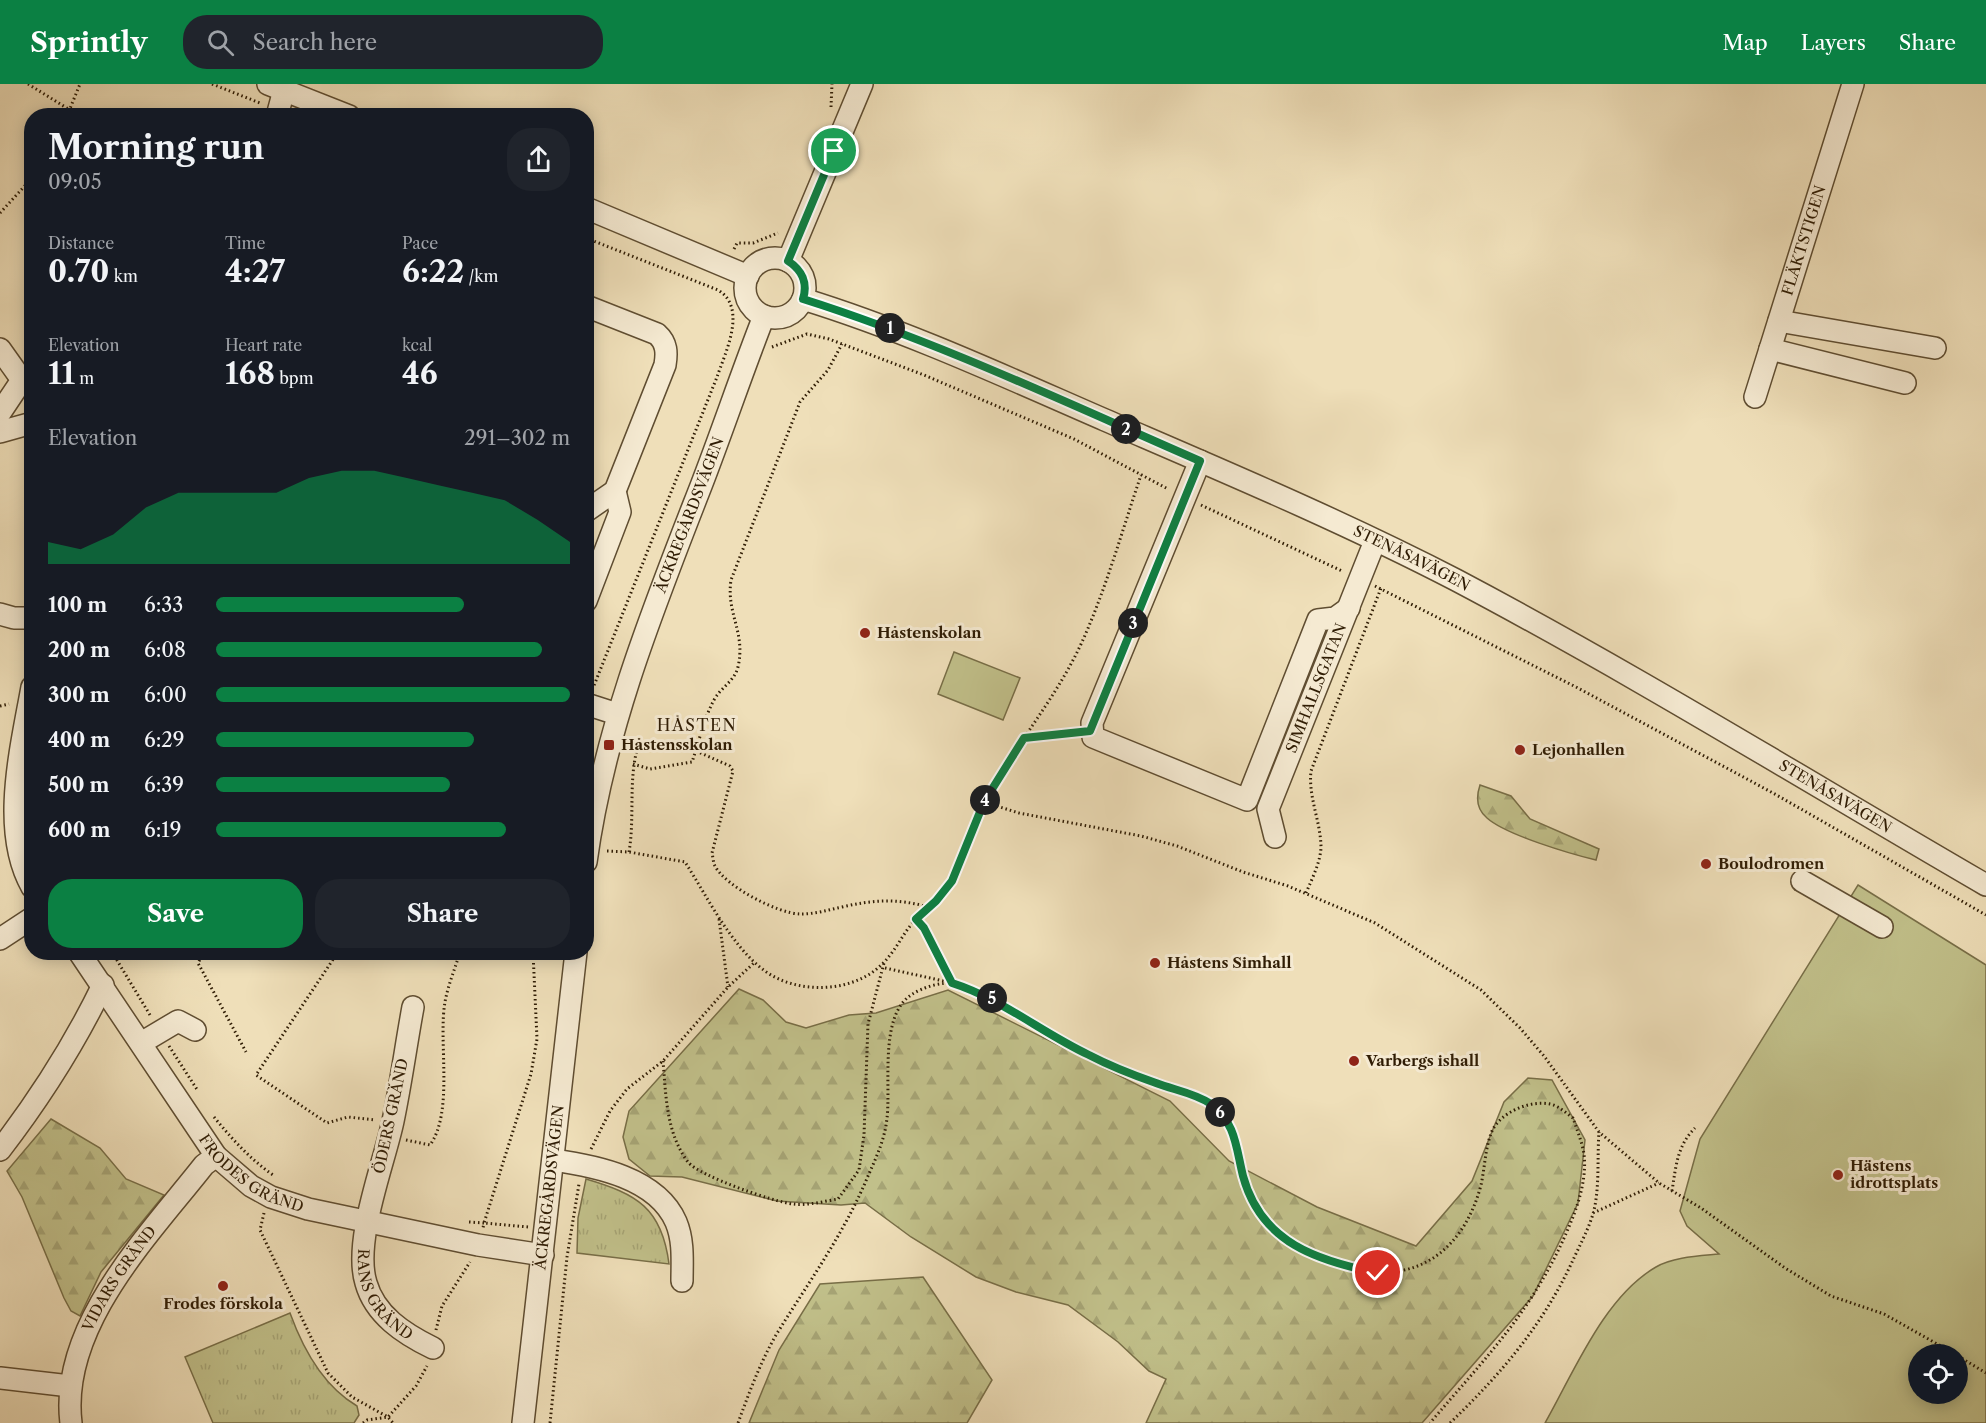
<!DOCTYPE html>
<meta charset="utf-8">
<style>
:root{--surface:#171b24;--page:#20242c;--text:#f1f3f6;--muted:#9ea1a6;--accent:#0b8043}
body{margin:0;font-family:"Libre Caslon Text",serif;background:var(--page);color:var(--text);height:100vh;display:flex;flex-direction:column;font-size:22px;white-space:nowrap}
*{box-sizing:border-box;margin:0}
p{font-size:20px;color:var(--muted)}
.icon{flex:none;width:33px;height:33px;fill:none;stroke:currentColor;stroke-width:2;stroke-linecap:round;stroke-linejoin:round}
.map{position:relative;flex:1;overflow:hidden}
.side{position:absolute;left:24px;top:24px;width:570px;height:852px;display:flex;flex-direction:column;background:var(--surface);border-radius:24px;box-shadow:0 3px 15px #0003}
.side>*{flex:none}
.controls{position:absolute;left:1908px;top:1260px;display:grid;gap:12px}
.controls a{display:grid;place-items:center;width:60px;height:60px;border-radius:50%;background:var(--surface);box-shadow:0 3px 15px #0003;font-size:30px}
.pin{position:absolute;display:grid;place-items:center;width:51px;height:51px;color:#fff;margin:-26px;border:3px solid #fff;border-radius:50%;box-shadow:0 2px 6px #0007}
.km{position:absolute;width:30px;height:30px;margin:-15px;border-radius:50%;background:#222;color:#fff;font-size:16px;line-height:30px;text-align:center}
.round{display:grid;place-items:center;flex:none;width:63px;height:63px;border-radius:24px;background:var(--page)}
.summary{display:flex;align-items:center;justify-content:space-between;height:102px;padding:0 24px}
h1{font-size:33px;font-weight:700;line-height:45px}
.stats{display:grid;grid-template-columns:repeat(3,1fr);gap:9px;height:102px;padding:6px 24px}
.stats div{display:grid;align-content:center}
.stats b{font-size:30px;font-weight:700}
.stats small{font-size:16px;font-weight:400}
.stats p{font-size:16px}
.chart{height:168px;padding:12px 24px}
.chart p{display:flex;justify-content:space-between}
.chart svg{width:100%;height:108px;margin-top:6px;fill:var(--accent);opacity:.7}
.button{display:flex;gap:12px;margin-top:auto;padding:12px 24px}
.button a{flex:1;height:69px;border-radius:24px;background:var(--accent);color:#fff;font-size:24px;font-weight:700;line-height:69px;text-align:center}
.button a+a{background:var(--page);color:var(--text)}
ul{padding:0 24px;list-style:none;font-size:20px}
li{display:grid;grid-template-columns:96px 72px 1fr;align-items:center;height:45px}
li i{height:15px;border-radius:8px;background:var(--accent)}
header{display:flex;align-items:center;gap:36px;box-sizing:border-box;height:84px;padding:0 30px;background:var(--accent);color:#fff}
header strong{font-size:28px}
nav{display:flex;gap:33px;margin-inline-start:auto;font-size:21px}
.search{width:420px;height:54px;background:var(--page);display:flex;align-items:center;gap:15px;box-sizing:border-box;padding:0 21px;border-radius:24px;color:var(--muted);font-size:22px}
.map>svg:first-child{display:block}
.grass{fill:url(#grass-tufts);stroke:#786e47;stroke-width:1.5}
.forest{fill:url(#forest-firs);stroke:#786e47;stroke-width:1.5}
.garden{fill:#c1c08a;stroke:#786e47;stroke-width:1.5;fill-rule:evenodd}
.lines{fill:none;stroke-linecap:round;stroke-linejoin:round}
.minor-casing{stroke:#5f4d31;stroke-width:24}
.path{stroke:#2f1c04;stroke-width:3;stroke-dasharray:1.5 3;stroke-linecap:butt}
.minor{stroke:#f5ead2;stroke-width:21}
.route-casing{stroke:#fff;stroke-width:12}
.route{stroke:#0b8043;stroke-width:8}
.poi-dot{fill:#8f2418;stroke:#f5ead2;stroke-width:2}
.labels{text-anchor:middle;stroke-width:6;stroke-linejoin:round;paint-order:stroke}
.street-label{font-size:15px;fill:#2f1c04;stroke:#f5ead2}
.poi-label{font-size:15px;font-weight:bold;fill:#2f1c04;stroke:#f5ead2;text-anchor:start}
.neighbourhood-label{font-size:16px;letter-spacing:1.5px;fill:#2f1c04;stroke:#f5ead2}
</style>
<header>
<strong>Sprintly</strong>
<div class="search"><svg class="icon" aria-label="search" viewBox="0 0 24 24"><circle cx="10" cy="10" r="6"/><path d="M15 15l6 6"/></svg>Search here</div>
<nav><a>Map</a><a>Layers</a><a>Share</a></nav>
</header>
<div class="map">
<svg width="1986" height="1339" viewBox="0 0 1986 1339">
<defs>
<pattern id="grass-tufts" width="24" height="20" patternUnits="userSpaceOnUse" patternTransform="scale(1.5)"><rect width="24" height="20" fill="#c1c08a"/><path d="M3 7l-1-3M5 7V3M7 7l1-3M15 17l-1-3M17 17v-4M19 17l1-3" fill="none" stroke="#a6a475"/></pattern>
<pattern id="forest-firs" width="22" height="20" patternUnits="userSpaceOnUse" patternTransform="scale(1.5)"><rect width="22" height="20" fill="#c1c08a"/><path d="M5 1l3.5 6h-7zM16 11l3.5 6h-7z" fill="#a6a475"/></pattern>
</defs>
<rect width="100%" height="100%" fill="#efdfb9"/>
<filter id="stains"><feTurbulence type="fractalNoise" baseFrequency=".00333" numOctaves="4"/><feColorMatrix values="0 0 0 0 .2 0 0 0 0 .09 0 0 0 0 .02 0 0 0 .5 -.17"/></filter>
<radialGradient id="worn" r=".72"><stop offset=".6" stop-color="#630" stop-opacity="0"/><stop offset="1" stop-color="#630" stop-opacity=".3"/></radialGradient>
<!-- grass -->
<path class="grass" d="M 586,1095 C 637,1110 662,1124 669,1180 L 577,1169 L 578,1134 Z
M 290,1229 C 303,1265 323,1302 357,1322 L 359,1331 L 354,1339 L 213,1339 L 185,1273 Z"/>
<!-- forest -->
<path class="forest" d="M 1480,701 L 1511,712 L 1530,735 L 1599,765 L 1596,776 C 1571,770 1506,751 1487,734 C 1476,725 1476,713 1480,701 Z
M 739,905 L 763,916 L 786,938 L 806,944 L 849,931 L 876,929 L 948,906 L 1170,1017 L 1229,1077 L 1317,1123 L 1416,1162 L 1472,1097 L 1504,1018 L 1528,994 L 1552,996 L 1585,1056 L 1578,1119 L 1533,1212 L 1422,1339 L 1146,1339 L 1166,1295 L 1149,1287 L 1118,1258 L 1068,1221 L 1016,1208 L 976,1193 L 911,1153 L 865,1119 L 841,1121 L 777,1117 L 682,1093 L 650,1092 L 629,1075 L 623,1053 L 629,1027 Z
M 51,1035 L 100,1064 L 126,1095 L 164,1111 L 101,1188 L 80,1232 L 71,1227 L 64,1214 L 22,1113 L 7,1087 Z
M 923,1193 L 992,1296 L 967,1339 L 749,1339 L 779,1266 L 820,1200 Z"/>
<!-- garden -->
<path class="garden" d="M 954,568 L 1020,594 L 1003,636 L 938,610 Z
M 1858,801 L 1986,881 L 1986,1339 L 1545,1339 C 1574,1288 1604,1213 1656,1183 C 1673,1173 1699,1172 1719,1170 L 1687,1142 L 1680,1127 L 1700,1055 ZM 1918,1270 L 1958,1270 L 1958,1310 L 1918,1310 Z"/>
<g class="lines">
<defs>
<g id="minor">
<path d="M 268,0 L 349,32"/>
<path d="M 277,32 L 284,6"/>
<path d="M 586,124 L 748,192"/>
<circle cx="775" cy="204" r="30"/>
<path d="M 788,177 L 862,0"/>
<path id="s1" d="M 803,215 C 907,247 1006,293 1105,336 C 1223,387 1342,437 1456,496 C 1636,591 1810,699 1986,801"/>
<path d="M 586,222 L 657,250 C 667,259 667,269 665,281 L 615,407 L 586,427"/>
<path d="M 1779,237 L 1935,264"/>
<path d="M 0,265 L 22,296 L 0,329"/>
<path d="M 1770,265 L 1905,299"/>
<path id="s2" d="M 1755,313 L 1853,0"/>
<path d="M 0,348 L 32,339"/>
<path d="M 1200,377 L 1092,639 L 1093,653 L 1247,716 L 1318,536 L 1335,534 L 1349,524"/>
<path d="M 586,517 L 620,428 L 615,407"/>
<path d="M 0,530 L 14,534 L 32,534"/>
<path d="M 32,603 C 21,665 0,747 32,803"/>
<path d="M 586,620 L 617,630"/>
<path id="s3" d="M 1275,753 L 1268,725 L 1375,457"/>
<path id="s4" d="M 586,778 C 604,646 653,525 701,402 C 723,345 742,288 764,232"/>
<path d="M 1802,797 L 1882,843"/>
<path d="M 0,855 L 32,834"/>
<path id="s5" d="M 79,868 L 216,1072 L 251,1102 L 271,1113 L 308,1125 L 478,1161 L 543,1171"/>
<path id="s6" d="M 413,923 C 406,961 401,999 393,1037 C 384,1080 353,1157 366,1199 C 375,1231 404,1250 433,1264"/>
<path d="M 141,959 L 178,937 L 195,946"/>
<path d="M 0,1066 C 40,1014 75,959 103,901"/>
<path d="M 553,1076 C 596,1082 657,1094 676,1138 C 684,1157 682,1178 682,1197"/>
<path d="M 0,1294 L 70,1302"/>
<path id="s7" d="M 71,1339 C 59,1242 149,1151 204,1081 L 216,1072"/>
<path id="s8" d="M 523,1339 L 576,868"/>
</g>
</defs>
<!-- minor casing -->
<use href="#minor" class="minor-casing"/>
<!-- path -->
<path class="path" d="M 28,0 L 70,26 L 86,32
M 212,0 L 260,19
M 831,23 L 832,0
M 67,32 L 80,0
M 0,129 L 32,94
M 586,154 L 718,206 C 748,224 725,269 717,293 L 593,604
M 734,165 L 737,159 L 753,159 L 778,149
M 772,263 L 807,250 L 829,255 L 924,291 L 1074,355 L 1168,405
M 1201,421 L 1342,487
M 1375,502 L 1576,603 L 1773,709 L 1986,831
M 0,622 L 9,620
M 1024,654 L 1035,655 L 1075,647
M 696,667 L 730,682 L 733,687 L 712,769 C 713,773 713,778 715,782 C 725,802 778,830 801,830 C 815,830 828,826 842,823 C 872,816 897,814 928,823
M 633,680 L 650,685 L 692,678 C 699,658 704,634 714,616 C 721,603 734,598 738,583 C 746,548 726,530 731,496 L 800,318 L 828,286 L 842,260
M 984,718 L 1019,729 L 1141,752 L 1177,762 L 1243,788 L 1288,802 L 1375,839 L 1481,906 L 1520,944 L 1544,972 L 1599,1048 L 1659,1099 L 1701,1124 L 1785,1184 L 1831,1212 L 1884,1230 L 1955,1270
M 607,767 L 629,768 L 685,778 C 709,815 739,879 781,896 C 815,910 861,905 886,876 C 897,864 904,848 915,836 C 927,822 943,814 952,797 C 965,771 971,742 985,717 C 1014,662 1056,615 1082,558 C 1106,505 1122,447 1141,391
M 629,768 C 635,733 628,696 638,662 L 632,656
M 1306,809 C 1312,795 1320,779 1321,764 C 1321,738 1308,713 1311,687 L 1381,504
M 719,835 L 728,903
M 916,835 L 924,844 L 952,899
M 112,868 L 150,931
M 204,868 L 198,879 L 246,968
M 338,868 L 256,991 L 327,1039 L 348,1033 L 375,1036
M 885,884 L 948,898
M 169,962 L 198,1007
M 663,977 C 666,1011 666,1049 688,1078 C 699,1092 774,1118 793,1120 C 807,1122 825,1117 838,1115 L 859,1086 L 864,1051 L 868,940 L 884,879
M 214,1033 C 232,1055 250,1075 273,1091
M 406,1056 L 430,1061 C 454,1028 438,957 445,918 C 448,901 455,885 460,868
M 591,1065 L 610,1027 L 627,1005 L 663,977 L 728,903 L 755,878
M 1672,1107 C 1676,1082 1677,1062 1695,1044
M 264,1129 L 260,1146 L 328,1289 L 352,1313 L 388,1333 L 393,1339
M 1593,1129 L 1659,1099
M 469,1138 L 484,1139 L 483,1144
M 528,1143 L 484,1139 L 531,990 L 537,955 L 533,868
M 436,1246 L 442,1222 L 470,1178
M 1958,1272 L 1986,1289
M 363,1339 L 367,1336 L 388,1333 L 416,1302 L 427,1282
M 550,1339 L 567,1173 L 579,1100
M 738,1339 C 749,1309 760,1279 776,1251 C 808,1199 844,1150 868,1092 C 876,1074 885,1055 887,1034 C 891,1001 879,932 911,911 C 923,903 942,897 956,900 C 994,909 1024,936 1058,955 C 1083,970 1111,982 1138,993 C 1167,1004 1203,1008 1224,1032 C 1238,1048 1238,1070 1243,1089 C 1256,1148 1308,1175 1362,1186 C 1424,1198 1466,1159 1481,1101 C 1485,1083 1485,1064 1492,1047 C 1501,1028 1530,1016 1550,1020 C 1559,1022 1566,1029 1573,1034 C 1577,1046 1582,1058 1584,1070 C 1587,1095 1578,1122 1568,1145 C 1533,1227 1486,1273 1430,1339
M 1450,1339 C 1501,1290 1543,1241 1573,1176 C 1580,1161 1588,1146 1593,1130 C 1600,1105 1597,1074 1599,1048"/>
<!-- minor -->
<use href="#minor" class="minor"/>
</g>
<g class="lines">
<defs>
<path id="route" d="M 834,67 L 788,177 C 802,186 808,199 803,215 C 939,258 1069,320 1200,377 L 1090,647 L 1024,654 L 984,718 L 952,797 L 936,817 L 916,835 L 924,844 L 952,899 C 1002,915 1042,949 1089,971 C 1110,982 1133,991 1156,999 C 1174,1006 1195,1009 1211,1020 C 1236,1039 1236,1064 1243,1092 C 1261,1159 1318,1177 1378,1189"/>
</defs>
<!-- route casing -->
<use href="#route" class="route-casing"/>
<!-- route -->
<use href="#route" class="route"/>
</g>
<!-- markers -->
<g class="poi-dot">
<circle cx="865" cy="549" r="6"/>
<rect x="603" y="655" width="12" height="12" rx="3"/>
<circle cx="1520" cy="666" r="6"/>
<circle cx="1706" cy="780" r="6"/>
<circle cx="1155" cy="879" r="6"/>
<circle cx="1354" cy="977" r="6"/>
<circle cx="1838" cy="1091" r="6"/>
<circle cx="223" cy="1202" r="6"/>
</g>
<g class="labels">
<!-- street labels -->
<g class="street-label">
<text dy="5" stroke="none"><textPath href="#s2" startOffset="164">FLÄKTSTIGEN</textPath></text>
<text dy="5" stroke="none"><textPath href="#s4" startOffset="363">ÄCKREGÅRDSVÄGEN</textPath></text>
<text dy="5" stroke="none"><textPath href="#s1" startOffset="662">STENÅSAVÄGEN</textPath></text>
<text dy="5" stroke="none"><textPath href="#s3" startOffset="159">SIMHALLSGATAN</textPath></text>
<text dy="5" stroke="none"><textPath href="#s1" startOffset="1148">STENÅSAVÄGEN</textPath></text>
<text transform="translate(391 1032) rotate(-78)" y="5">ÖDERS GRÄND</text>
<text dy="5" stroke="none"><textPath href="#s5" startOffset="285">FRODES GRÄND</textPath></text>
<text dy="5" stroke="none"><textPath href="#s8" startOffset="237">ÄCKREGÅRDSVÄGEN</textPath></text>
<text dy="5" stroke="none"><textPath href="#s7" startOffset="156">VIDARS GRÄND</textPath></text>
<text dy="5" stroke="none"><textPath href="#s6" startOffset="300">RANS GRÄND</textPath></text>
</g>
<!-- poi labels -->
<g class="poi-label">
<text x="877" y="554">Håstenskolan</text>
<text x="621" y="666">Håstensskolan</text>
<text x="1532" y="671">Lejonhallen</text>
<text x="1718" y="785">Boulodromen</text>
<text x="1167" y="884">Håstens Simhall</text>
<text x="1366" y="982">Varbergs ishall</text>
<text x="1850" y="1087">Hästens<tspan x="1850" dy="17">idrottsplats</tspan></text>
<text x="223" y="1225" text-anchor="middle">Frodes förskola</text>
</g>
<!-- neighbourhood labels -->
<g class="neighbourhood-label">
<text x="697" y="647">HÅSTEN</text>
</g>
</g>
<rect width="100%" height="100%" filter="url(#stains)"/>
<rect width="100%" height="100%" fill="url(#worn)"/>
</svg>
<div class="controls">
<a><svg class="icon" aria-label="locate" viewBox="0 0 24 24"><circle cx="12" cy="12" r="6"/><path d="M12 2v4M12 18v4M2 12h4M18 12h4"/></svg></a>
</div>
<div class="pin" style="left:834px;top:67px;background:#1e9e55"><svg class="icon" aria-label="arrive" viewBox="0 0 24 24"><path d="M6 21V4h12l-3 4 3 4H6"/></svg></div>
<div class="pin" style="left:1378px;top:1189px;background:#d93025"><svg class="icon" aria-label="check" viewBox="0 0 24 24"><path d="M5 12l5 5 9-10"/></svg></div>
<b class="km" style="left:890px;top:244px">1</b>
<b class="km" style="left:1126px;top:345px">2</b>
<b class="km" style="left:1133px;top:539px">3</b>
<b class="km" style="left:985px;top:716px">4</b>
<b class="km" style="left:992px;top:914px">5</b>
<b class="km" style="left:1220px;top:1028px">6</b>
<section class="side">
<div class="summary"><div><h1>Morning run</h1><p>09:05</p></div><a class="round"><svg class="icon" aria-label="share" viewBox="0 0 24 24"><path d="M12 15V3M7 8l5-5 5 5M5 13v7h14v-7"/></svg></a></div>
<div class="stats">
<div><p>Distance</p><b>0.70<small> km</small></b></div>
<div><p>Time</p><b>4:27</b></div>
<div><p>Pace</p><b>6:22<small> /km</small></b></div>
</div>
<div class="stats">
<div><p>Elevation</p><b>11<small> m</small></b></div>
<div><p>Heart rate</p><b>168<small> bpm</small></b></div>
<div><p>kcal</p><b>46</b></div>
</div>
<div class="chart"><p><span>Elevation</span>291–302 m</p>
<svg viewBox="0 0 160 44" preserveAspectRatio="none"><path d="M0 44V35L10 38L20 32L30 21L40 15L50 15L60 15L70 15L80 9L90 6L100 6L110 9L120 12L130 15L140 18L150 26L160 35V44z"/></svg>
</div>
<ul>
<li><b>100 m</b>6:33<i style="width:70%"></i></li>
<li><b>200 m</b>6:08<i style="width:92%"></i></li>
<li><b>300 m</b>6:00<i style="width:100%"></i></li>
<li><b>400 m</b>6:29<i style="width:73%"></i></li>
<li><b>500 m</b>6:39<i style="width:66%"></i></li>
<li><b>600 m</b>6:19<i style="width:82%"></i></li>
</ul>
<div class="button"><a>Save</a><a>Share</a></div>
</section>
</div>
